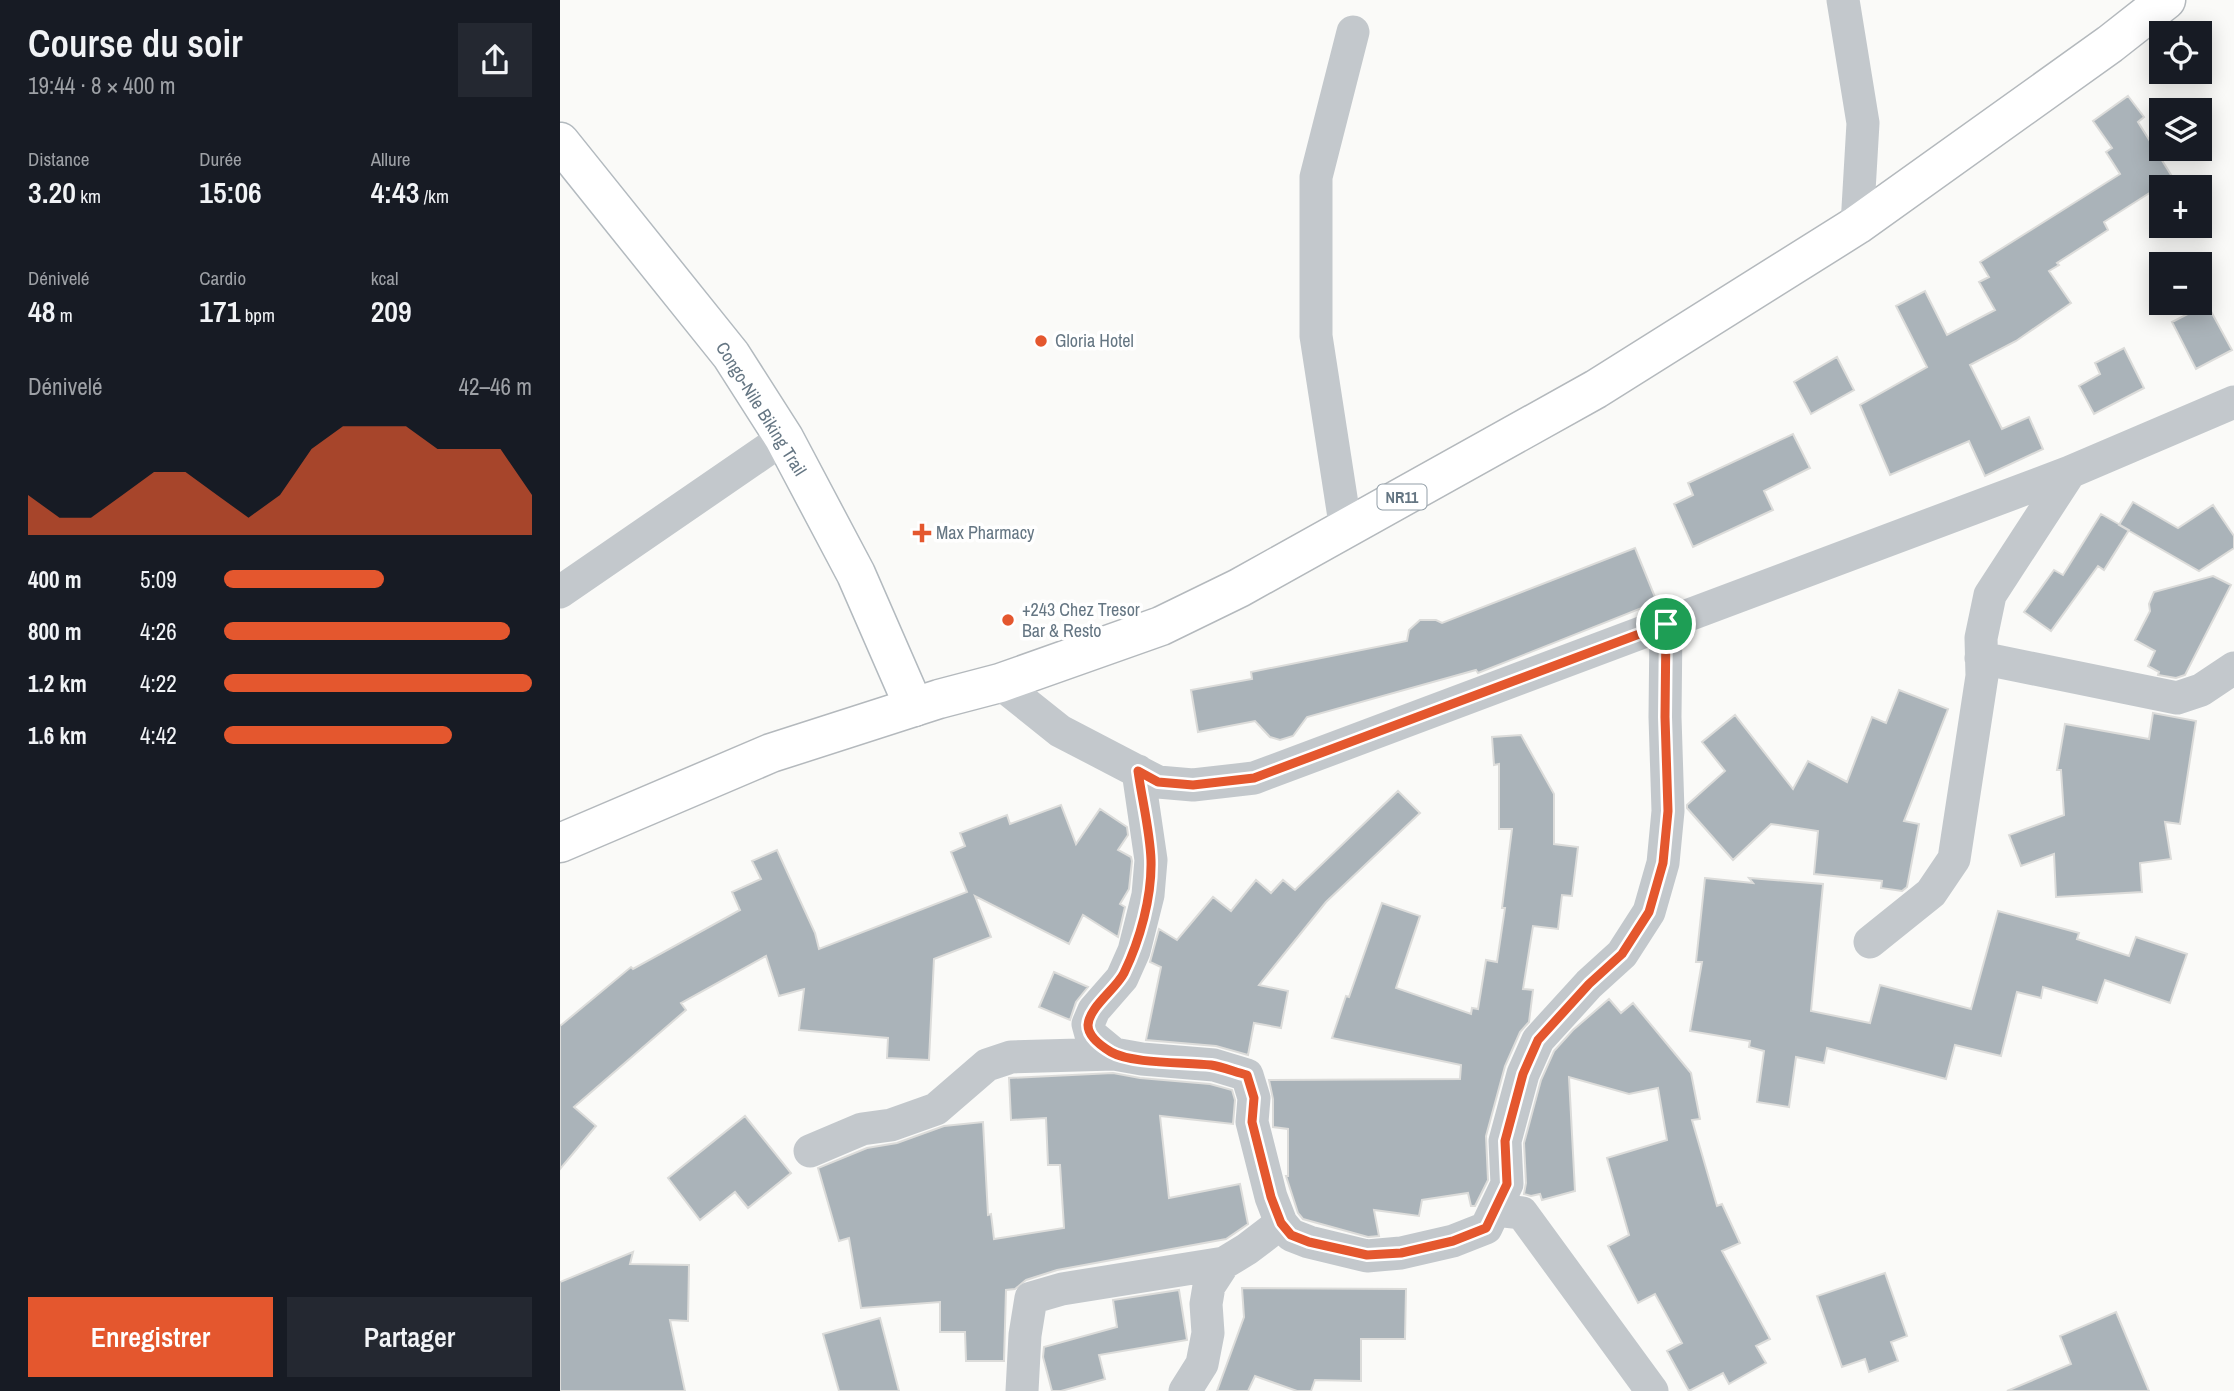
<!DOCTYPE html>
<html lang="fr">
<meta charset="utf-8">
<style>
:root{--surface:#171b24;--page:#242831;--text:#f1f3f6;--muted:#9ea1a6;--accent:#e4572e}
body{margin:0;font-family:"Archivo Narrow",sans-serif;background:var(--page);color:var(--text);height:100vh;display:flex;flex-direction:column;font-size:26px;white-space:nowrap}
*{box-sizing:border-box;margin:0}
p{font-size:23px;color:var(--muted)}
.icon{flex:none;width:38px;height:38px;fill:none;stroke:currentColor;stroke-width:2;stroke-linecap:round;stroke-linejoin:round}
.map{position:relative;flex:1;overflow:hidden}
.panel{display:flex;flex-direction:column;background:var(--surface);width:560px}
.panel>*{flex:none}
.buttons{position:absolute;left:1589px;top:21px;display:grid;gap:14px}
.buttons a{display:grid;place-items:center;width:63px;height:63px;border-radius:0px;background:var(--surface);box-shadow:0 4px 18px #0003;font-size:35px}
.pin{position:absolute;display:grid;place-items:center;width:60px;height:60px;color:#fff;margin:-30px;border:4px solid #fff;border-radius:50%;box-shadow:0 2px 7px #0007}
.round{display:grid;place-items:center;flex:none;width:74px;height:74px;border-radius:0px;background:var(--page)}
.head{display:flex;align-items:center;justify-content:space-between;height:119px;padding:0 28px}
h1{font-size:38px;font-weight:600;line-height:52px}
.figures{display:grid;grid-template-columns:repeat(3,1fr);gap:10px;height:119px;padding:7px 28px}
.figures div{display:grid;align-content:center}
.figures b{font-size:30px;font-weight:600}
.figures small{font-size:19px;font-weight:400}
.figures p{font-size:19px}
.chart{height:196px;padding:14px 28px}
.chart p{display:flex;justify-content:space-between}
.chart svg{width:100%;height:126px;margin-top:7px;fill:var(--accent);opacity:.7}
.button{display:flex;gap:14px;margin-top:auto;padding:14px 28px}
.button a{flex:1;height:80px;border-radius:0px;background:var(--accent);color:#fff;font-size:28px;font-weight:600;line-height:80px;text-align:center}
.button a+a{background:var(--page);color:var(--text)}
ul{padding:0 28px;list-style:none;font-size:23px}
li{display:grid;grid-template-columns:112px 84px 1fr;align-items:center;height:52px}
li i{height:18px;border-radius:9px;background:var(--accent)}
main{display:flex;flex:1;min-height:0}
.map>svg:first-child{display:block}
.building{fill:#aab3b9;stroke:#dcdcda;stroke-width:2}
.lines{fill:none;stroke-linecap:round;stroke-linejoin:round}
.secondary-casing{stroke:#b3babf;stroke-width:41}
.trunk-casing{stroke:#b4b9bd;stroke-width:41}
.minor{stroke:#c3c8cc;stroke-width:33}
.secondary{stroke:#fff;stroke-width:38}
.trunk{stroke:#fff;stroke-width:38}
.route-casing{stroke:#fff;stroke-width:14}
.route{stroke:#e4572e;stroke-width:9}
.poi-dot{fill:#e4572e;stroke:#fff;stroke-width:2.5}
.labels{text-anchor:middle;stroke-width:7;stroke-linejoin:round;paint-order:stroke}
.shield{fill:#fff;stroke:#939fa8;stroke-width:2}
.shield-label{font-size:16px;font-weight:bold;fill:#657683}
.poi-label{font-size:18px;fill:#657683;stroke:#fff;text-anchor:start}
.street-label{font-size:18px;fill:#657683;stroke:#fff}
</style>
<main>
<section class="panel">
<div class="head"><div><h1>Course du soir</h1><p>19:44 · 8 × 400 m</p></div><a class="round"><svg class="icon" aria-label="share" viewBox="0 0 24 24"><path d="M12 15V3M7 8l5-5 5 5M5 13v7h14v-7"/></svg></a></div>
<div class="figures">
<div><p>Distance</p><b>3.20<small> km</small></b></div>
<div><p>Durée</p><b>15:06</b></div>
<div><p>Allure</p><b>4:43<small> /km</small></b></div>
</div>
<div class="figures">
<div><p>Dénivelé</p><b>48<small> m</small></b></div>
<div><p>Cardio</p><b>171<small> bpm</small></b></div>
<div><p>kcal</p><b>209</b></div>
</div>
<div class="chart"><p><span>Dénivelé</span>42–46 m</p>
<svg viewBox="0 0 160 44" preserveAspectRatio="none"><path d="M0 44V30L10 38L20 38L30 30L40 22L50 22L60 30L70 38L80 30L90 14L100 6L110 6L120 6L130 14L140 14L150 14L160 30V44z"/></svg>
</div>
<ul>
<li><b>400 m</b>5:09<i style="width:52%"></i></li>
<li><b>800 m</b>4:26<i style="width:93%"></i></li>
<li><b>1.2 km</b>4:22<i style="width:100%"></i></li>
<li><b>1.6 km</b>4:42<i style="width:74%"></i></li>
</ul>
<div class="button"><a>Enregistrer</a><a>Partager</a></div>
</section>
<div class="map">
<svg width="1674" height="1391" viewBox="0 0 1674 1391">
<rect width="100%" height="100%" fill="#fafaf8"/>
<!-- building -->
<path class="building" d="M 1568,96 L 1584,117 L 1578,122 L 1613,178 L 1544,222 L 1548,230 L 1497,263 L 1499,265 L 1489,271 L 1511,303 L 1456,341 L 1410,365 L 1442,429 L 1469,417 L 1483,449 L 1425,476 L 1409,441 L 1330,475 L 1300,405 L 1367,367 L 1336,306 L 1365,291 L 1387,335 L 1435,310 L 1419,282 L 1429,277 L 1420,262 L 1560,174 L 1546,152 L 1552,148 L 1533,121 Z
M 1647,304 L 1672,350 L 1636,369 L 1612,322 Z
M 1564,348 L 1584,388 L 1534,414 L 1519,386 L 1540,374 L 1535,363 Z
M 1277,357 L 1294,390 L 1251,414 L 1234,382 Z
M 1233,434 L 1250,468 L 1204,491 L 1213,510 L 1133,547 L 1114,504 L 1133,495 L 1128,483 Z
M 1573,502 L 1618,528 L 1653,505 L 1674,536 L 1674,548 L 1639,571 L 1559,525 Z
M 1541,514 L 1569,530 L 1544,570 L 1538,566 L 1491,631 L 1464,612 L 1494,570 L 1503,575 Z
M 1075,548 L 1097,602 L 918,673 L 916,670 L 747,717 L 733,736 L 720,740 L 710,737 L 695,721 L 638,732 L 631,690 L 692,679 L 691,672 L 847,641 L 849,630 L 860,620 L 876,620 L 882,623 Z
M 1653,576 L 1671,585 L 1625,675 L 1616,678 L 1598,675 L 1599,672 L 1588,666 L 1595,651 L 1575,640 L 1590,611 L 1589,604 L 1594,592 Z
M 1339,690 L 1388,709 L 1344,821 L 1359,824 L 1347,887 L 1342,891 L 1321,888 L 1322,881 L 1254,874 L 1258,831 L 1211,824 L 1173,860 L 1127,808 L 1127,805 L 1165,771 L 1142,742 L 1175,715 L 1233,789 L 1248,761 L 1287,782 L 1312,717 L 1326,723 Z
M 1593,713 L 1636,721 L 1620,824 L 1605,822 L 1611,859 L 1580,863 L 1582,892 L 1496,897 L 1494,854 L 1461,866 L 1449,835 L 1504,815 L 1501,770 L 1497,770 L 1505,724 L 1589,739 Z
M 961,735 L 994,794 L 994,844 L 1018,847 L 1012,896 L 1002,895 L 998,929 L 973,926 L 963,989 L 973,990 L 969,1022 L 960,1032 L 945,1066 L 926,1136 L 928,1180 L 915,1206 L 911,1206 L 908,1193 L 862,1200 L 859,1216 L 814,1210 L 819,1236 L 808,1237 L 743,1219 L 738,1213 L 726,1176 L 728,1176 L 728,1129 L 713,1127 L 713,1099 L 709,1080 L 900,1079 L 901,1065 L 772,1038 L 786,996 L 789,997 L 822,903 L 860,916 L 836,988 L 911,1014 L 912,1008 L 918,1009 L 926,960 L 937,962 L 945,908 L 942,908 L 952,829 L 939,829 L 939,764 L 934,765 L 932,737 Z
M 838,791 L 860,813 L 766,902 L 699,985 L 728,991 L 721,1028 L 694,1023 L 688,1055 L 656,1046 L 586,1040 L 601,967 L 590,962 L 599,929 L 617,940 L 653,897 L 671,911 L 696,880 L 711,893 L 723,880 L 735,890 Z
M 501,805 L 516,844 L 540,809 L 567,827 L 568,835 L 558,850 L 571,857 L 572,861 L 569,889 L 560,904 L 565,907 L 558,937 L 523,915 L 509,944 L 415,896 L 431,937 L 374,959 L 369,1060 L 327,1058 L 328,1038 L 239,1030 L 244,989 L 219,996 L 206,956 L 121,1003 L 126,1010 L 14,1107 L 36,1126 L 0,1169 L 0,1026 L 71,967 L 73,969 L 180,910 L 172,892 L 201,879 L 192,861 L 217,850 L 255,933 L 259,949 L 407,892 L 391,852 L 405,846 L 400,833 L 447,815 L 450,824 Z
M 1145,878 L 1193,883 L 1189,878 L 1263,884 L 1251,1011 L 1310,1023 L 1320,985 L 1411,1009 L 1438,911 L 1519,933 L 1517,939 L 1569,956 L 1576,937 L 1627,954 L 1610,1003 L 1545,980 L 1537,1003 L 1483,987 L 1481,998 L 1457,992 L 1441,1056 L 1395,1045 L 1386,1079 L 1267,1048 L 1264,1063 L 1236,1057 L 1229,1107 L 1197,1102 L 1204,1051 L 1189,1047 L 1190,1041 L 1130,1031 L 1142,962 L 1136,962 Z
M 494,972 L 528,987 L 516,1002 L 510,1020 L 479,1007 Z
M 1049,999 L 1061,1013 L 1073,1003 L 1131,1073 L 1140,1119 L 1132,1120 L 1157,1206 L 1162,1204 L 1180,1243 L 1162,1251 L 1210,1339 L 1196,1346 L 1206,1363 L 1169,1384 L 1163,1373 L 1129,1391 L 1107,1351 L 1122,1343 L 1095,1294 L 1078,1303 L 1048,1246 L 1069,1235 L 1047,1158 L 1107,1140 L 1098,1088 L 1069,1094 L 1009,1077 L 1015,1191 L 982,1200 L 980,1194 L 971,1196 L 964,1194 L 966,1183 L 964,1143 L 981,1080 L 994,1051 L 1013,1030 Z
M 553,1073 L 580,1078 L 650,1084 L 672,1090 L 675,1100 L 673,1124 L 600,1116 L 609,1198 L 680,1184 L 688,1224 L 666,1239 L 497,1270 L 466,1280 L 455,1289 L 446,1290 L 444,1361 L 406,1361 L 405,1332 L 380,1332 L 380,1302 L 301,1308 L 289,1238 L 279,1241 L 258,1168 L 307,1148 L 337,1143 L 384,1126 L 423,1122 L 428,1215 L 431,1214 L 434,1239 L 504,1228 L 500,1165 L 488,1165 L 486,1118 L 451,1120 L 449,1078 Z
M 185,1116 L 231,1173 L 188,1208 L 175,1192 L 140,1220 L 108,1178 Z
M 73,1252 L 70,1264 L 129,1265 L 128,1321 L 110,1320 L 125,1391 L 0,1391 L 0,1282 Z
M 1325,1273 L 1347,1336 L 1331,1342 L 1338,1361 L 1309,1372 L 1305,1359 L 1282,1367 L 1257,1296 Z
M 682,1288 L 846,1289 L 845,1339 L 801,1339 L 801,1381 L 755,1380 L 751,1391 L 737,1391 L 695,1376 L 688,1391 L 657,1391 L 684,1317 Z
M 619,1290 L 627,1340 L 539,1355 L 545,1379 L 501,1391 L 492,1391 L 483,1357 L 484,1347 L 557,1327 L 553,1300 Z
M 1556,1312 L 1589,1391 L 1447,1391 L 1511,1364 L 1500,1336 Z
M 320,1318 L 339,1391 L 279,1391 L 263,1334 Z"/>
<g class="lines">
<defs>
<path id="secondary" d="M 0,142 L 171,355 L 224,438 L 296,574 L 354,707"/>
<path id="trunk" d="M 0,843 L 211,753 L 379,699 L 440,683 L 601,626 L 679,588 L 1036,389 L 1297,225 L 1550,44 L 1606,0"/>
</defs>
<!-- secondary casing -->
<use href="#secondary" class="secondary-casing"/>
<!-- trunk casing -->
<use href="#trunk" class="trunk-casing"/>
<!-- minor -->
<path class="minor" d="M 1283,0 L 1303,123 L 1297,225
M 786,530 L 756,336 L 756,177 L 793,32
M 0,592 L 224,438
M 1421,658 L 1617,698 L 1641,690 L 1674,668
M 440,683 L 500,731 L 598,782 L 633,785 L 694,778 L 1510,472 L 1674,402
M 578,771 L 591,860 L 588,895 L 574,951 L 562,978 L 534,1010 L 528,1024 L 531,1035 L 554,1054 L 582,1059 L 654,1065 L 687,1075 L 694,1098 L 692,1122 L 711,1197 L 721,1223 L 731,1235 L 749,1242 L 807,1256 L 841,1253 L 893,1241 L 926,1228 L 947,1184 L 945,1141 L 963,1074 L 978,1040 L 1029,984 L 1062,954 L 1089,912 L 1103,863 L 1108,811 L 1105,717 L 1106,624
M 1310,942 L 1371,893 L 1394,859 L 1422,676 L 1421,638 L 1430,595 L 1510,472
M 250,1151 L 302,1129 L 331,1125 L 376,1109 L 427,1065 L 451,1057 L 554,1054
M 936,1210 L 962,1213 L 1092,1391
M 462,1391 L 465,1335 L 471,1298 L 502,1289 L 664,1263
M 625,1391 L 642,1364 L 648,1333 L 646,1304 L 649,1286 L 664,1263 L 687,1249 L 721,1223"/>
<!-- secondary -->
<use href="#secondary" class="secondary"/>
<!-- trunk -->
<use href="#trunk" class="trunk"/>
</g>
<g class="lines">
<defs>
<path id="route" d="M 1106,624 L 1105,717 L 1108,811 L 1103,863 L 1089,912 L 1062,954 L 1029,984 L 978,1040 L 963,1074 L 945,1141 L 947,1184 L 926,1228 L 893,1241 L 841,1253 L 807,1255 L 749,1242 L 731,1235 L 721,1223 L 711,1197 L 692,1122 L 694,1098 L 687,1075 C 675,1072 663,1067 651,1065 C 625,1062 572,1064 551,1052 C 541,1046 528,1037 528,1025 C 529,1007 556,989 564,973 C 580,940 592,897 591,860 C 590,831 582,800 578,771 L 598,782 L 633,785 L 694,778 Z"/>
</defs>
<!-- route casing -->
<use href="#route" class="route-casing"/>
<!-- route -->
<use href="#route" class="route"/>
</g>
<!-- markers -->
<g class="poi-dot">
<circle cx="481" cy="341" r="7"/>
<path d="M358.5 522.5h7v7h7v7h-7v7h-7v-7h-7v-7h7z"/>
<circle cx="448" cy="620" r="7"/>
</g>
<g class="labels">
<!-- shield labels -->
<rect class="shield" x="817.5" y="484.5" width="49" height="25" rx="5"/>
<g class="shield-label">
<text x="842" y="503">NR11</text>
</g>
<!-- poi labels -->
<g class="poi-label">
<text x="495" y="347">Gloria Hotel</text>
<text x="376" y="539">Max Pharmacy</text>
<text x="462" y="616">+243 Chez Tresor<tspan x="462" dy="21">Bar &amp; Resto</tspan></text>
</g>
<!-- street labels -->
<g class="street-label">
<text transform="translate(201 409) rotate(58)" y="6">Congo-Nile Biking Trail</text>
</g>
</g>
</svg>
<div class="buttons">
<a><svg class="icon" aria-label="locate" viewBox="0 0 24 24"><circle cx="12" cy="12" r="6"/><path d="M12 2v4M12 18v4M2 12h4M18 12h4"/></svg></a>
<a><svg class="icon" aria-label="layers" viewBox="0 0 24 24"><path d="M12 4l9 5-9 5-9-5zM3 14l9 5 9-5"/></svg></a>
<a>+</a>
<a>−</a>
</div>
<div class="pin" style="left:1106px;top:624px;background:#1e9e55"><svg class="icon" aria-label="arrive" viewBox="0 0 24 24"><path d="M6 21V4h12l-3 4 3 4H6"/></svg></div>
</div>
</main>
